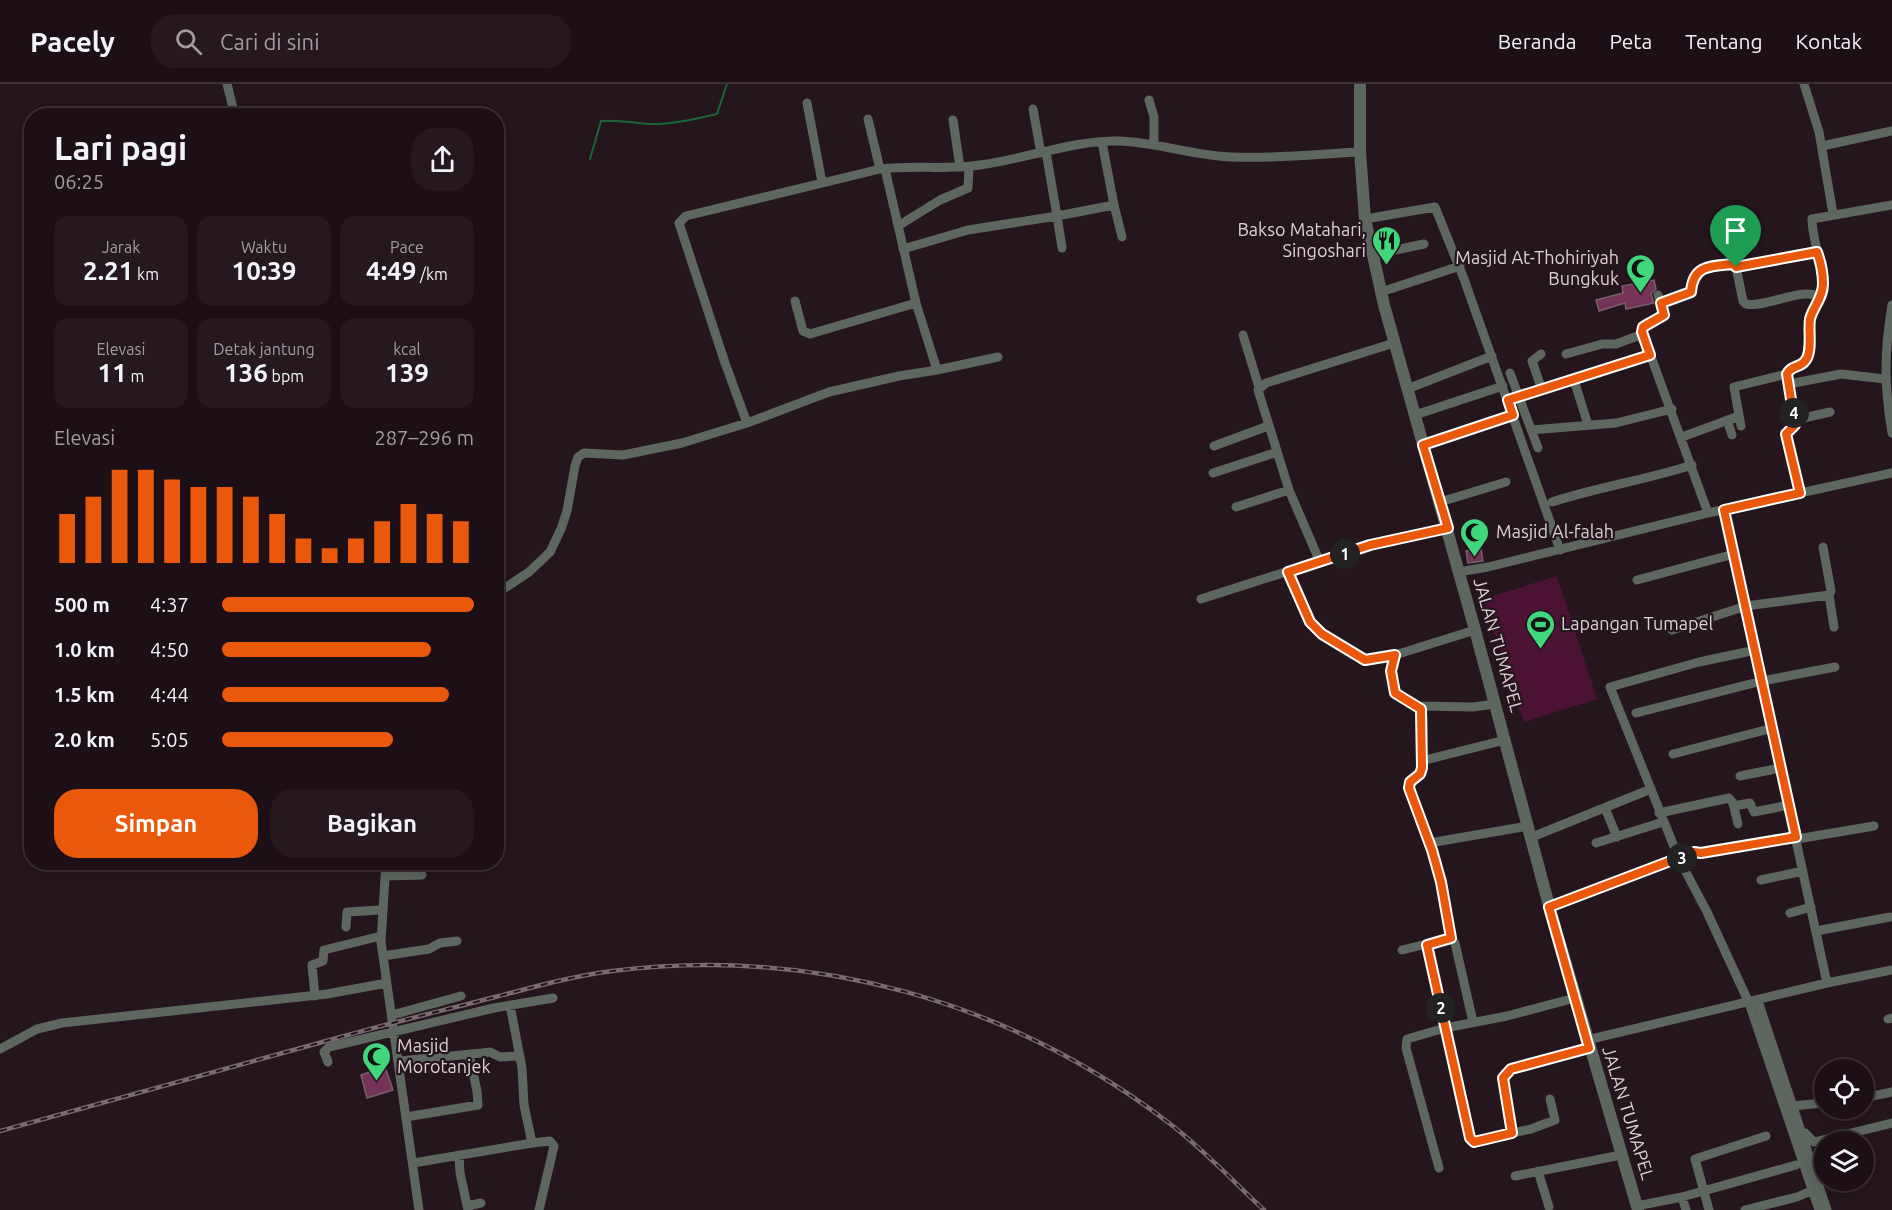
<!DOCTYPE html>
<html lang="id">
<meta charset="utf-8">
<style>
:root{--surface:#1c1016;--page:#25191f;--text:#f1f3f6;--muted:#a09da1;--line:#3a3035;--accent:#ea580c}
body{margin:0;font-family:Ubuntu,sans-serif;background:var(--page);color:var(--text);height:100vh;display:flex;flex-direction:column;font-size:22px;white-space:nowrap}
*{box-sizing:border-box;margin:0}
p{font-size:20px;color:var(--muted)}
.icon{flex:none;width:33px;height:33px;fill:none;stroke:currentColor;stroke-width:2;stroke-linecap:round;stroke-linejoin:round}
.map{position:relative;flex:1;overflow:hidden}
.drawer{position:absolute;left:24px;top:24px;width:480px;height:762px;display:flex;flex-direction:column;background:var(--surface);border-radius:24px;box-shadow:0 3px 15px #0003,0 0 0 2px var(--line)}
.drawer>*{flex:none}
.controls{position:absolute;left:1814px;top:975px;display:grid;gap:12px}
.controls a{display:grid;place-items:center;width:60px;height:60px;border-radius:50%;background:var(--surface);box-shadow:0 3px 15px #0003,0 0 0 2px var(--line);font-size:30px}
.pin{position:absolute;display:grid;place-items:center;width:51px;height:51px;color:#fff;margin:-62px -26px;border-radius:50% 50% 50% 0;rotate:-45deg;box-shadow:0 0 6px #0007}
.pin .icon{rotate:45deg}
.km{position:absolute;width:30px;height:30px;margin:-15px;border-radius:50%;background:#222;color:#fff;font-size:16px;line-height:30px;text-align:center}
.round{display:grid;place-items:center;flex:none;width:63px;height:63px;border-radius:24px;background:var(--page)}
.summary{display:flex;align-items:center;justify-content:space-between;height:102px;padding:0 30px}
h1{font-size:33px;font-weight:700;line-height:45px}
.metrics{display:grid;grid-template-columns:repeat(3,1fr);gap:9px;height:102px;padding:6px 30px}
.metrics div{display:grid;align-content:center;border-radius:15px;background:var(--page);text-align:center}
.metrics b{font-size:26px;font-weight:700}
.metrics small{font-size:16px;font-weight:400}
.metrics p{font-size:16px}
.chart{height:168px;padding:12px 30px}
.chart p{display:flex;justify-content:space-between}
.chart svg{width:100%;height:108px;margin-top:6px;stroke:var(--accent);stroke-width:6}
.cta{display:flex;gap:12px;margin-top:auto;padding:12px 30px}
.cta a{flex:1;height:69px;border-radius:24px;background:var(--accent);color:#fff;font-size:24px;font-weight:700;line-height:69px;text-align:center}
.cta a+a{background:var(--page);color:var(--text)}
ul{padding:0 30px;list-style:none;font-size:20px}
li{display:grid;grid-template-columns:96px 72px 1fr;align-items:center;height:45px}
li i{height:15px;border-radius:8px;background:var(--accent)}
header{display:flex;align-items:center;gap:36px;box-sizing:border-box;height:84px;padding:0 30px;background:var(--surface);border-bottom:2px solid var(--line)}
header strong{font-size:28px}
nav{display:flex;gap:33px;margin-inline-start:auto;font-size:21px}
.search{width:420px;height:54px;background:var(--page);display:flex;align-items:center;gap:15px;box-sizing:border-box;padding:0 21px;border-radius:24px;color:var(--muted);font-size:22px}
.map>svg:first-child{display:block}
.green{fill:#4c1234}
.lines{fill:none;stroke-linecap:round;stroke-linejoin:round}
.stream{stroke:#1b6639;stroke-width:2}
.building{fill:#753357;stroke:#75616a;stroke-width:1.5}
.minor{stroke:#5e6660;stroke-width:9}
.tertiary{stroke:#5e6660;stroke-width:12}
.rail-casing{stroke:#7a6b73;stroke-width:4.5}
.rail{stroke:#25151d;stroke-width:2;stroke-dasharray:7;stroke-linecap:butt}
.route-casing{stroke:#fff;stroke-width:12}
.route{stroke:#ea580c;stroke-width:8}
.labels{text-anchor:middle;stroke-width:4.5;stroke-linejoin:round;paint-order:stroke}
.poi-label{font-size:18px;fill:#dcd0d6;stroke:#25151d;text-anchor:start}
.street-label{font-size:18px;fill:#dcd0d6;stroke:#25151d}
</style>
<header>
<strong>Pacely</strong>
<div class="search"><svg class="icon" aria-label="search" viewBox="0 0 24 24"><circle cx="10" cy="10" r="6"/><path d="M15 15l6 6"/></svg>Cari di sini</div>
<nav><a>Beranda</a><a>Peta</a><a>Tentang</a><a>Kontak</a></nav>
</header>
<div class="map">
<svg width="1892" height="1126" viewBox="0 0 1892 1126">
<rect width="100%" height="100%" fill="#25151d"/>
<!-- green -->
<path class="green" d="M 1557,492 L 1597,615 L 1524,638 L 1483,515 Z"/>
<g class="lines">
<!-- stream -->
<path class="stream" d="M 590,75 L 601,37 C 617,36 631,38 648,40 C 670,41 695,35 717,30 L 727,0"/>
</g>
<!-- building -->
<path class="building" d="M 1654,196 L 1656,205 L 1651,210 L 1654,219 L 1626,225 L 1625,219 L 1599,227 L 1596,216 L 1623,209 L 1622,202 Z
M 1481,465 L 1483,477 L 1468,479 L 1466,467 Z
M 385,983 L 393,1006 L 367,1014 L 361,991 Z"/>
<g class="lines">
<!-- minor -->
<path class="minor" d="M 227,0 L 235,32
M 1804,0 L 1819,48 L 1833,130
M 1149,16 L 1154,33 L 1154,61
M 807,19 L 822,98
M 1033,25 L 1041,69
M 868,35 L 880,85
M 953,36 L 960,83
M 1102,58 L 1114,121
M 1822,62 L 1892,47
M 1365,135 L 1435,123 L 1464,195 L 1560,466
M 898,142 L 940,116 L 968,104 L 969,83
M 1062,164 L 1057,132 L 1114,121 L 1122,153
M 903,165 L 968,146 L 1057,132 L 1046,68
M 1817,168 L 1736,183 L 1743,217 L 1746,220 C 1768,224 1802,202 1821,213
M 1372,171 L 1424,160
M 1381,208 L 1460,182
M 1658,211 L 1661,219 L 1688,210 L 1691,206 C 1690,182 1714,182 1733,180 L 1736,183
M 795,217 L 803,247 L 810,250 L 916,219
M 1661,219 L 1664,231 L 1646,239 L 1642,248 L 1708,429
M 1892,221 C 1884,269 1884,301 1892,349
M 1243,251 L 1259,303
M 1541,270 L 1532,277 L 1542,306
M 1566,270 L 1602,260 L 1616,260 L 1643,250
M 937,286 L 998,273
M 1510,289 L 1538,364
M 1574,296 L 1588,341
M 1789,300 L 1841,290 L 1885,295
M 1407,305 L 1492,272
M 1508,316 L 1650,271
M 1415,331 L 1503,302
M 1727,336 L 1732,351
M 1795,336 L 1830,328
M 747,339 L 725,279 L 679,139 L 686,132 L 880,85 C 913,81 947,86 980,81 C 1026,75 1073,56 1119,57 C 1157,58 1193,72 1232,73 C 1275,75 1318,70 1360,68
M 1741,342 L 1734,303 L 1787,290
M 1531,346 L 1616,339 L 1672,325
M 1682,353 L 1739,332
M 1423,361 L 1513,331
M 1214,362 L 1268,342
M 1213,389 L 1277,368
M 1800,409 L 1786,348 L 1795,342 L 1795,339 L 1787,290 L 1790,284 L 1806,276 C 1810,262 1807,248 1811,234 C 1814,222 1823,213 1823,200 C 1823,178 1812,157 1812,135 L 1892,121
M 1440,418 L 1506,398
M 1552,418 C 1598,403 1646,396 1692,381
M 1236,423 L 1289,406
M 1724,426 L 1827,899
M 1320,478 L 1289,406 L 1258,306 L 1266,299 L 1394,259
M 1288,488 L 1310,538 L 1322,550 L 1365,576 L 1395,571 L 1475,546
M 1458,488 L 1488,483 L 1708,429 L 1892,389
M 1637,496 L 1734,470
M 496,510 L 529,488 L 550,468 L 561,445 L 567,427 L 575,382 L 578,373 L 584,369 L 623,371 L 682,359 L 747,339 L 829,308 L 899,292 L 937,286 L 916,219 L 885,85
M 1829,511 L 1834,543
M 1201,515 L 1370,461 L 1447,444
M 1672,546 L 1746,522 L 1829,511 L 1831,507 L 1823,463
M 1756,566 L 1699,578 L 1610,603 L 1679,775 L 1707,828 L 1749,919 L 1819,1126
M 1395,571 L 1391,587 L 1395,609 L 1420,623 L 1423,635 L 1422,684 L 1420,690 L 1410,698 L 1409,704 L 1432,766 L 1441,798 L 1451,854 L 1455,859 L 1473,938
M 1419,622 L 1473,623 L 1495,620
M 1636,629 L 1762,597 L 1835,583
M 1673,670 L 1773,644
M 1421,677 L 1505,656
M 1740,692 L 1781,684
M 1734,722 L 1750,719 L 1754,728 L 1789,721
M 1605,724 L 1617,753
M 1659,729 L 1729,714 L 1733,719 L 1738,740
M 1532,753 L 1651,705
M 1797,755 L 1874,742
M 1429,759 L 1528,742
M 1596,759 L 1663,738
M 386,778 L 381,858 L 419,1126
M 385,792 L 422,791
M 1761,796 L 1803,787
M 1549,823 L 1694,768 L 1701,769 L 1796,753
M 1790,829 L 1811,823
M 346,843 L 347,828 L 381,826
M 1816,847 L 1890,833
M 1427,861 L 1472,1057 L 1476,1058 L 1512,1049 L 1503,994 L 1505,989 L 1511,985 L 1589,964
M 1402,866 L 1451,854
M 383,872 L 429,865 L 440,859 L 457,857
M 315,912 L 312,881 L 323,877 L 324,866 L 381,852
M 1758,917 L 1827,1126
M 510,921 L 522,984 L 524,1021 L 532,1059 L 550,1057 L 554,1062 L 539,1126
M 392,931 L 461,912
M 1888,935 L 1892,934
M 1587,956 L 1827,899 L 1892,886
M 0,965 L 37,945 L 62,939 L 327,910 L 387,899
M 399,977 L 482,969 L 490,968 L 500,973 L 520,972
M 328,978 L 324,968 L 329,963 L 494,924 L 553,914
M 1863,1014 L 1892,1008
M 1792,1022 L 1824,1019
M 406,1033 L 478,1021 L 477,1007 L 469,970
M 1512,1049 L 1531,1045 L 1555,1036 L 1550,1015
M 1805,1049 L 1814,1058 L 1892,1039
M 459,1071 L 460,1089 L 468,1126
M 413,1079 L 532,1059
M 1439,1084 L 1406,964 L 1407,955 L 1445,944 L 1507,932 L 1575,914
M 1538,1087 L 1549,1123
M 1515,1092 L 1621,1071
M 1682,1113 L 1686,1126
M 467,1122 L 481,1119
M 1637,1122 L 1682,1113 L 1796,1081
M 1709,1126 L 1695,1075 L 1766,1052
M 1745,1126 L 1797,1113 L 1813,1106"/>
<!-- tertiary -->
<path class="tertiary" d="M 1360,0 L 1360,68 L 1365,135 L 1384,221 L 1475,546 L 1551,829 L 1638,1126"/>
<defs>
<path id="rail" d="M 0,1047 C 116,1015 232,983 348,951 C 398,937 449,925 499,912 C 537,902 574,892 612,887 C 813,862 1009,917 1169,1039 C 1203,1065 1233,1097 1264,1126"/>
</defs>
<!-- rail casing -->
<use href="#rail" class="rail-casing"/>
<!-- rail -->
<use href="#rail" class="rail"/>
</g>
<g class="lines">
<defs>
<path id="route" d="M 1817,168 C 1821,179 1823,189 1823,200 C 1823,214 1813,223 1810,235 C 1808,247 1813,268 1805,277 C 1800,284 1791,281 1787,290 L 1795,341 L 1786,350 L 1800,409 L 1724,426 L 1796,753 L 1701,769 L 1694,768 L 1549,823 L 1589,964 L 1511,985 L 1503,994 L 1512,1049 L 1474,1058 L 1470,1054 L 1427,861 L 1451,854 L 1441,798 L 1432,766 L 1409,704 L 1410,698 L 1420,690 L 1422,684 L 1421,625 L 1395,609 L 1391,587 L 1395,571 L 1365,576 L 1322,550 L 1310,538 L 1288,488 L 1370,461 L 1448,444 L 1423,361 L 1513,331 L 1508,316 L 1650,271 L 1642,248 L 1643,243 L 1664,231 L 1661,219 L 1691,208 C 1693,181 1710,182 1733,180 L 1736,183 Z"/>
</defs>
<!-- route casing -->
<use href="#route" class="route-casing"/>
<!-- route -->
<use href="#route" class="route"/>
</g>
<!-- icons -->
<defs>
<symbol id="restaurant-pin" viewBox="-11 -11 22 30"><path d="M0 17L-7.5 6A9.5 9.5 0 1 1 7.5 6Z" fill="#40d77c" stroke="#25151d"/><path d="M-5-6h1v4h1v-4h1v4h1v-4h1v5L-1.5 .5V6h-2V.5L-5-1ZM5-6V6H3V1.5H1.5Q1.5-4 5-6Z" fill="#111"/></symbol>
<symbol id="mosque-pin" viewBox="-11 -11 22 30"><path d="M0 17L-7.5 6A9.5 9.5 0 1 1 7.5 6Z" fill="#40d77c" stroke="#25151d"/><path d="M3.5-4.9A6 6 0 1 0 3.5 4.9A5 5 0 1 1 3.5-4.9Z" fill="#111"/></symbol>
<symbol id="stadium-pin" viewBox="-11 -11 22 30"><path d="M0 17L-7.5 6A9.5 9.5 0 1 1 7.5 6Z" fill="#40d77c" stroke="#25151d"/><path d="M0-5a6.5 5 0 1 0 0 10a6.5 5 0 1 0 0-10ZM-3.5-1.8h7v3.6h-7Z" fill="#111"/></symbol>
</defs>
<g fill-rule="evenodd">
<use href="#restaurant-pin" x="1370" y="140" width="33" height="45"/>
<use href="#mosque-pin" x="1624" y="168" width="33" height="45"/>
<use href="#mosque-pin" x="1458" y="432" width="33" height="45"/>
<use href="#stadium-pin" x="1524" y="524" width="33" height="45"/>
<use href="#mosque-pin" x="360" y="956" width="33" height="45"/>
</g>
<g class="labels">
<!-- poi labels -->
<g class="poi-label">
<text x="1366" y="152" text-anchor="end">Bakso Matahari,<tspan x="1366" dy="21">Singoshari</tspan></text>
<text x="1619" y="180" text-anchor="end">Masjid At-Thohiriyah<tspan x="1619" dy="21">Bungkuk</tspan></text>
<text x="1496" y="454">Masjid Al-falah</text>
<text x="1561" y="546">Lapangan Tumapel</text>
<text x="397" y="968">Masjid<tspan x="397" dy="21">Morotanjek</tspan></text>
</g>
<!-- street labels -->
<g class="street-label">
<text transform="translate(1498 561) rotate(74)" y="6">JALAN TUMAPEL</text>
<text transform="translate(1628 1029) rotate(73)" y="6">JALAN TUMAPEL</text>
</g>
</g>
</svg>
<div class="controls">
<a><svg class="icon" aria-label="locate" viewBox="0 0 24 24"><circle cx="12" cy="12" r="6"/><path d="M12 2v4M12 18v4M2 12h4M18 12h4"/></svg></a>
<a><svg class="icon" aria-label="layers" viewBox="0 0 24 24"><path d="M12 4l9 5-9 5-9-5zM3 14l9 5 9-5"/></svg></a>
</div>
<div class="pin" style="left:1736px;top:183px;background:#1e9e55"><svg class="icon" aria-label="arrive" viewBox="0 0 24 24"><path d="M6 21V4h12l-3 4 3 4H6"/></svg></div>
<b class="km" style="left:1345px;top:470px">1</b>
<b class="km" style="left:1441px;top:924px">2</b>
<b class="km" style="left:1682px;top:774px">3</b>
<b class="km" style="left:1794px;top:329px">4</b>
<section class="drawer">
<div class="summary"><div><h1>Lari pagi</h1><p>06:25</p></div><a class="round"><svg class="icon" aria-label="share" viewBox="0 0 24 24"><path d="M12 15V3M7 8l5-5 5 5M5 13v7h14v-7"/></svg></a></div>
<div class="metrics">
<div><p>Jarak</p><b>2.21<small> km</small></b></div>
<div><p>Waktu</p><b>10:39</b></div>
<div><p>Pace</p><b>4:49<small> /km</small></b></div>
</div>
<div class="metrics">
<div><p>Elevasi</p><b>11<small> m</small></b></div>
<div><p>Detak jantung</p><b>136<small> bpm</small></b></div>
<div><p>kcal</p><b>139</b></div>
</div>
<div class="chart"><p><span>Elevasi</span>287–296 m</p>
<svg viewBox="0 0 160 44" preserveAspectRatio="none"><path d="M5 44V24M15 44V17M25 44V6M35 44V6M45 44V10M55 44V13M65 44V13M75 44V17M85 44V24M95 44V34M105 44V38M115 44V34M125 44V27M135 44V20M145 44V24M155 44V27"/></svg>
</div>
<ul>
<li><b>500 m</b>4:37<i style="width:100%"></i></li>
<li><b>1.0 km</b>4:50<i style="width:83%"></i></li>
<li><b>1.5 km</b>4:44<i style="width:90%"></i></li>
<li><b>2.0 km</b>5:05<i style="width:68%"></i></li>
</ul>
<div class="cta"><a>Simpan</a><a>Bagikan</a></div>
</section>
</div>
